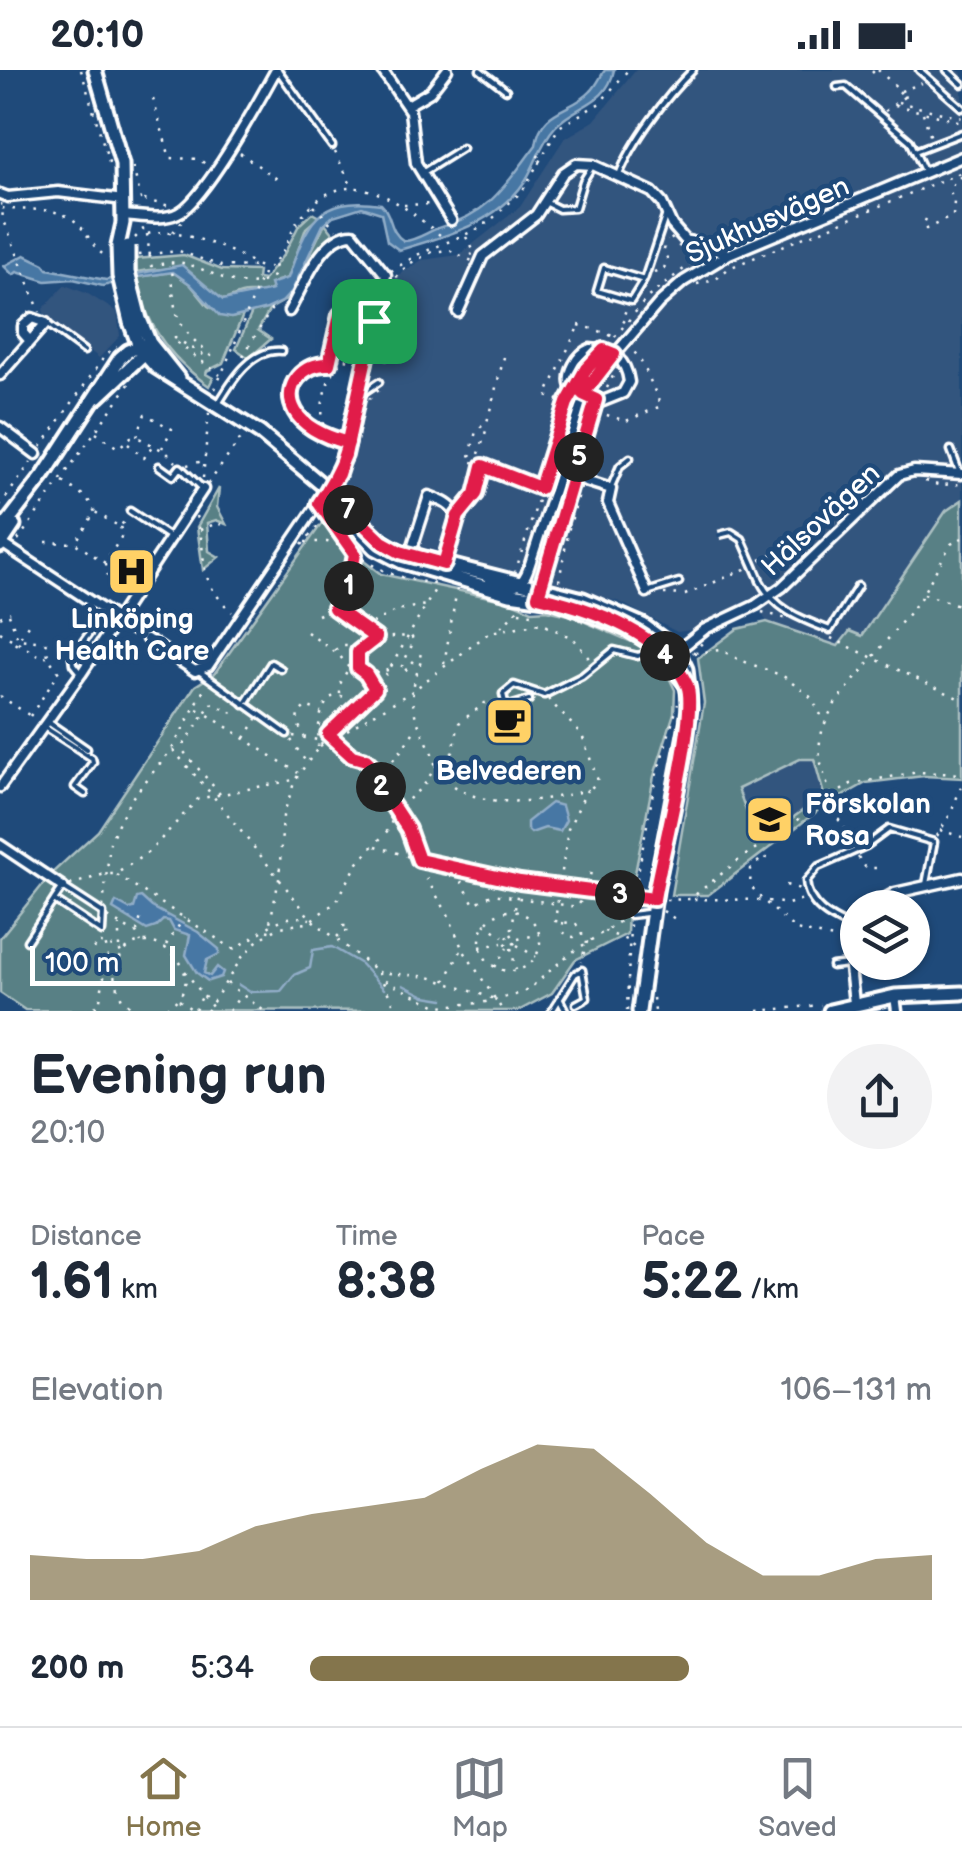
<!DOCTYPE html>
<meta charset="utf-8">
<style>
:root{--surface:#fff;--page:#f2f2f3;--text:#1f2937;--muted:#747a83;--line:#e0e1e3;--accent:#84754c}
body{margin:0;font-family:"Balsamiq Sans",sans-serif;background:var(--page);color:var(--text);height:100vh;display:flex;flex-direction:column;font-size:38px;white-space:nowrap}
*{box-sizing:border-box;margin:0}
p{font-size:32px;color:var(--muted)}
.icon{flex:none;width:55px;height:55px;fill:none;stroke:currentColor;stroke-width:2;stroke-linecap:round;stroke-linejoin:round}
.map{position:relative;height:941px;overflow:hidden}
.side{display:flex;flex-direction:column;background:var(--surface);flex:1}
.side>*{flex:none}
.tools{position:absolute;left:840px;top:820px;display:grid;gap:20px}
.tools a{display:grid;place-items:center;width:90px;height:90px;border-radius:50%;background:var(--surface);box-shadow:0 2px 8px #0004;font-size:50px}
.scale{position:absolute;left:30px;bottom:25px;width:145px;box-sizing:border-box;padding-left:10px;border:5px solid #fff;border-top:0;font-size:28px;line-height:35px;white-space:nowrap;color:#fff;-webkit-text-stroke:8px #1f4a7a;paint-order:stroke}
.pin{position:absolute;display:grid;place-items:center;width:85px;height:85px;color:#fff;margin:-42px;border-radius:20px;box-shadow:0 5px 15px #0006}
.km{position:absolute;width:50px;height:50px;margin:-25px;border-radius:50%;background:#222;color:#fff;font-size:28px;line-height:50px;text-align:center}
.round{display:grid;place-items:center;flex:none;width:105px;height:105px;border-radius:52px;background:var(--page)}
.overview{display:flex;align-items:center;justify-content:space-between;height:170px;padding:0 30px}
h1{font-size:55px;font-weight:700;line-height:75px}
.stats{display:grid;grid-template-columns:repeat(3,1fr);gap:15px;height:170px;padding:10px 30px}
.stats div{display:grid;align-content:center}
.stats b{font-size:50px;font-weight:700}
.stats small{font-size:28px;font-weight:400}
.stats p{font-size:28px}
.chart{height:280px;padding:20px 30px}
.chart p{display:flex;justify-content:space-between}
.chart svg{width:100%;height:180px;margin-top:10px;fill:var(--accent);opacity:.7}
ul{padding:0 30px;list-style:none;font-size:32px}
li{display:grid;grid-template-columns:160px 120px 1fr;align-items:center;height:75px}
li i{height:25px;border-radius:12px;background:var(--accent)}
.status{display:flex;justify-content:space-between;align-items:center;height:70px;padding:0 50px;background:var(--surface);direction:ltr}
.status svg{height:28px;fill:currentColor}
.dock{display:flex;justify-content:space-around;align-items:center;height:140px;border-top:2px solid var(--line);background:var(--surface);font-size:28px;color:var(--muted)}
.dock a{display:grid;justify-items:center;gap:5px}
.dock .on{color:var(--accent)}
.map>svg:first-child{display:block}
.built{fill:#33547e}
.green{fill:#598085;stroke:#acc0c2;stroke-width:2.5;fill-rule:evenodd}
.water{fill:#4777a4;stroke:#91adc8;stroke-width:2.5}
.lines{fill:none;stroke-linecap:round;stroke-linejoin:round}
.stream{stroke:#91adc8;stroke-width:2.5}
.lane-casing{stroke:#fff;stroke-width:11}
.street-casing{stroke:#fff;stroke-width:15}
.secondary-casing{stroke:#fff;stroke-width:19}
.path{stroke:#fff;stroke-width:2.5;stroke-dasharray:2.5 8;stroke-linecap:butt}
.lane{stroke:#1f4a7a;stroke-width:4}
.street{stroke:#1f4a7a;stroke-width:8}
.secondary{stroke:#1f4a7a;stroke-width:11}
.lane-bridge-casing{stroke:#fff;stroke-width:11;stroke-linecap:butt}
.secondary-bridge-casing{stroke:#fff;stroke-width:19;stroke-linecap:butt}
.path-bridge{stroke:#fff;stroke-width:2.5;stroke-dasharray:2.5 8;stroke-linecap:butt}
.lane-bridge{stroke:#1f4a7a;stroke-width:4}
.secondary-bridge{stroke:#1f4a7a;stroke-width:11}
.route-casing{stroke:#fff;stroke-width:20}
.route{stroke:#e11d48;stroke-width:12}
.labels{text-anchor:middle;stroke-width:9;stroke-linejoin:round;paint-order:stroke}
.street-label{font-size:28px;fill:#fff;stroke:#1f4a7a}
.poi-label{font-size:28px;font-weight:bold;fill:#fff;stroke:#1f4a7a}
</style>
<div class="status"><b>20:10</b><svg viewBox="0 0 49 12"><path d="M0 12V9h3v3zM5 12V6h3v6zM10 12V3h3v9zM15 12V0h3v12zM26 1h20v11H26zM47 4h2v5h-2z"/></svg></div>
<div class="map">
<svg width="962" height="941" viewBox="0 0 962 941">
<rect width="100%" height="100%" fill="#1f4a7a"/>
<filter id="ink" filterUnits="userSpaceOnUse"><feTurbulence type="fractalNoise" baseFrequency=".01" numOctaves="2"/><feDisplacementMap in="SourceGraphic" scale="20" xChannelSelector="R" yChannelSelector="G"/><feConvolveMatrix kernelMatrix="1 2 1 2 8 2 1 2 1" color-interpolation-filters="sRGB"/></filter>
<g filter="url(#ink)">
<!-- built -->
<path class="built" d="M 636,0 L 958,0 L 962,3 L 962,430 L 946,441 L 862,566 L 838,576 L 767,552 L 752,528 L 692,560 L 677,562 L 620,532 L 401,472 L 368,448 L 343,414 L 384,223 L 395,207 L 422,190 L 459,185 L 520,137 L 564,69 L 594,51 Z
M 65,215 L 88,224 L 117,242 L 120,266 L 99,288 L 44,243 L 43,239 Z
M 800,689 L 814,689 L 824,725 L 758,773 L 738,719 Z"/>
<!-- green -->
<path class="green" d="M 312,143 L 319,147 L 306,158 L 288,208 L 277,211 C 269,225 263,223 248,223 C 240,223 231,228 224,230 C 186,207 186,193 137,202 L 136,189 L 184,185 L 222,200 L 258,201 L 257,209 L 264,210 L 284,184 L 299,155 Z
M 325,153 L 333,163 L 294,225 L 270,239 L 258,260 L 271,269 L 249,288 L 236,279 L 252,242 L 282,232 L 292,222 Z
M 173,202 L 190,214 L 208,236 L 231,248 L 243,245 L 223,293 L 207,301 L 206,304 L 213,308 L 209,316 C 171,289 143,253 138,207 Z
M 219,418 L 217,437 L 226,454 L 216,450 L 207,453 L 209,481 L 219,487 L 203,500 L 197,457 Z
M 962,430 L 962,708 L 924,706 L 866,713 L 820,739 L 708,825 L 671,825 L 704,633 L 698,588 L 737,559 L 767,552 L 838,576 L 850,561 L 862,566 L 946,441 ZM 800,689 L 814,689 L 824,725 L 758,773 L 738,719 Z
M 325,449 L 352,482 L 381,504 L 512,532 L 532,541 L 547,540 L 569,545 L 639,575 L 665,599 L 675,620 L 674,643 L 654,706 L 628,839 L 627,864 L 575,890 L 552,923 L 518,941 L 25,940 L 0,923 L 0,868 L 52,803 L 98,761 L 195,616 L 214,604 Z"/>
<!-- water -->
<path class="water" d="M 605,0 L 614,0 C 607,35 576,34 555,57 C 541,72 536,94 525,111 C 497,154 445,166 399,180 L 387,171 L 381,143 L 362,137 L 333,146 L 323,155 L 292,221 L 282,232 L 267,239 L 231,248 L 220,246 L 190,214 L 173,202 L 138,207 L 103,216 L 73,209 L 46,211 L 17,202 L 13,205 L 4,196 L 25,185 L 44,194 L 48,199 L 106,210 L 182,195 L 223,230 L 272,220 L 270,214 L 288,208 C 306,156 316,124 381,134 C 393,145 388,161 404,171 C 418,170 428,161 441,157 C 491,143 506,114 536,75 C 540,38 572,42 591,21 C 597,15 600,7 605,0 Z
M 551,733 L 562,736 L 566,750 L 560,761 L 545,758 L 531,763 L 527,759 L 527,752 Z
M 141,827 L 152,837 L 198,862 L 219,879 L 219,884 L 207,890 L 204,903 L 210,906 L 217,897 L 223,902 L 221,907 L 208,911 L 197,903 L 186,885 L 190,865 L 174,860 L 169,851 L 163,850 L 156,857 L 147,860 L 113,839 L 116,832 L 129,839 L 134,838 L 137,828 Z"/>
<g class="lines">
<!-- stream -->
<path class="stream" d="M 239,915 L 250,922 L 281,921 L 294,905 L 310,898 L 313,880 L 332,877 L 361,894 L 384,919
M 403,915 L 425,926 L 444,929"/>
<defs>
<path id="lane" d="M 278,0 L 332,76
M 480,0 L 506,20
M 919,0 L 962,38
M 947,0 L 962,14
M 837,17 L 846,16 L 910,71 L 925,103
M 915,81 L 962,63
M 422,103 L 462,78
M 619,105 C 632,72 667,25 693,0
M 547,133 L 559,139 L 575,138 L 583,111 L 593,95
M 604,198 L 644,210 L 631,231 L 597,221 Z
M 644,210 L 666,144
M 390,252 L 400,231 L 400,222
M 46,253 L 84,281
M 381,273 L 386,286
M 373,278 L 388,268 L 393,260 L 386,250 L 376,251
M 329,294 C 305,292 281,316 295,341 C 304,358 330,368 348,373
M 361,324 L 379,312
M 218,334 C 232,311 251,278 282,281
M 951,380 L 960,404
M 159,396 L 173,406 L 180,397 L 203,419
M 611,417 L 620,396 L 630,388
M 130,441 L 171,468
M 760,511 C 775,540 801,549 830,560 L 858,516
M 650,521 L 679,512
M 199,601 L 287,664
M 81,604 L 73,594 L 72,587 L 104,543
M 529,630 L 506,637 L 503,624 L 514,615 L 544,625 L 582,606 L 614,580 L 638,586 L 653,580
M 244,635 L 271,593 L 281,599
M 48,652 L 87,679
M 44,657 L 92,688 L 93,692 L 75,717 L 85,724
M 63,817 L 103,843 L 102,862 L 54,830 Z
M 630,845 L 647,843
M 852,858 C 830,848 808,837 806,811 L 818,797 L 866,776 L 889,759 L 934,772 L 926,814
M 27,871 L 54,830
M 832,896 L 848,894
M 560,930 L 565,940
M 552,941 L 575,904 L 582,900 L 587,928 L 576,934"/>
<path id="street" d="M 382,0 L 410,41 L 416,93 L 451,150
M 408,35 L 430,22 L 447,0
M 0,124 L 8,127 L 58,122 L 124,130
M 124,145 C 140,146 163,151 178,143 C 205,130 260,29 276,0
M 458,242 L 483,186 L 536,145 L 563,103 L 576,94 L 593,95 L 652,122 L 662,133 L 672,155 L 685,170 L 729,184
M 590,279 C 612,280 626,288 629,312 L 623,323 L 603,331 L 571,317 C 566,304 577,284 590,279 Z
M 0,305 L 46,253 L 32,248 L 23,256 L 23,263 L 30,271
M 0,357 L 36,384
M 573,407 L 611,419 L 608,433 L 647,522
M 0,472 L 134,560
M 410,485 L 429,426 C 442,431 451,434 458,446 L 443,498
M 489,513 C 511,517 521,521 529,497 L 588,316 L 659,233 L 684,211 L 729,184 L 962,87
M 539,522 L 597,330
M 147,569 L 195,601 L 208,596 L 338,404 L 345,385 L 386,205 L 353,164 C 322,164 303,217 289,241
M 667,589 L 705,559 L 756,535 L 782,517 L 899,405 L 914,401 L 962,404
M 0,717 L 81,604 L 203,419
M 0,775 L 63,817
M 868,838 L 895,823 L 962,808
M 895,926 L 897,941
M 854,933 L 848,880 L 858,849"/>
<path id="secondary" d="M 95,0 L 122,94 L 123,153 L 118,176
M 140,249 L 150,273 L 178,308
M 130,252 L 140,279 L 156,297 L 260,363 L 338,428 L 369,462 L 391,478 L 410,485 L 583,529 L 643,555 L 677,580 L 686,599 L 690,638 L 657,811 L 639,941
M 98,327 L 146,282
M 340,441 L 375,478 L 402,492 L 510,524 L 553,530 L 627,559 L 656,577 L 687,615
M 0,462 L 44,405 L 120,288 L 128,281 L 150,273
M 0,476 L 14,455
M 830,941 L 895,926 L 962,923"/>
</defs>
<!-- lane casing -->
<use href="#lane" class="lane-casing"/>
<!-- street casing -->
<use href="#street" class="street-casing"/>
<!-- secondary casing -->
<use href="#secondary" class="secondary-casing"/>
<!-- path -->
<path class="path" d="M 81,0 L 111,99
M 878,0 L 901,21 L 898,24 L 901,27 L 912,26
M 872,3 L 875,0
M 901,21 L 922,13
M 153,29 L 170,88 L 199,89 L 209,97
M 898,32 L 962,48
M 895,35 L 962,52
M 885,41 L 904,27 L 911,28
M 923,43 L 931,68
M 335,82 L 351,115
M 240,83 L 277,109
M 539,85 L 535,91 L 540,93
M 133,97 L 143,137
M 144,130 L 170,136
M 1,133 L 3,148 L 40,242
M 404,135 L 431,134
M 314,136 L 336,159
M 2,138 C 25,142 50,135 72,149 C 88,159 92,182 110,188
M 926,149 L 923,155 L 926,159 L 953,146 L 954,132 L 950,121 L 955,110 L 962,106
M 173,162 L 184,149
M 147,164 L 151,196 C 162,194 172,191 183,193 C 210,199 246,227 273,206 L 275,193
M 148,164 C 175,155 243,183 265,201
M 466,167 L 475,183 L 471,185
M 135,168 L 143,160 L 143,155
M 138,185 L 179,181 L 221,196 L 260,197
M 172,192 C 174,243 171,251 211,286 L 207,287 L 175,268 L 172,269 L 220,305
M 391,201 L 417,185 L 478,159 L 491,150 L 523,120 L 559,57 L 600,33 L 628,0
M 654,202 L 664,198 L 668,189 L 663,183 L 667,170
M 262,206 C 268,197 276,191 282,182 C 289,171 292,158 300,148 C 349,85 403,135 446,170
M 697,214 L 715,210 L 729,198 L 962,102
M 399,218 L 397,206 L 409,194 L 432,182 L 449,180 L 472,191
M 625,252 L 622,250 L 627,237
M 579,255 C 639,271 638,283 661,336 L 626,351 L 546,326 Z
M 608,275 L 648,227 L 698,188 L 682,179 L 666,163
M 243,286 L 271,240 L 280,238
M 331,286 L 339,245 L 369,251
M 504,287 L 487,352 L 476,361 L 469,391 L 497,399 L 496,403 L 539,417
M 581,310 L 596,288
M 607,318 L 617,298
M 215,319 L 235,273
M 369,329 L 381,318
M 323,355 C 320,328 326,308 344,289 L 358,291
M 96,363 L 118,378 L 131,367 L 137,367 L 166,382 L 176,392
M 137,366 L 145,344 L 172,359 L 162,378
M 128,374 L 144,388 L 152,376
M 41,377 L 107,283 L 117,277
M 476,394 L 488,354
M 187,395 L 203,391
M 586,400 L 591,384
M 203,408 L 209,342
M 925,411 L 938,415 L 962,414
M 63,412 L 87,428 L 95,442
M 208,414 L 244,364
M 0,436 L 31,392
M 324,440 C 353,494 383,506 441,515
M 462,441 L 476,425 L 483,396
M 196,446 C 210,491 193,505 232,542
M 120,457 L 123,464 L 105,493 L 75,473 L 95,442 L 120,457 L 127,447
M 200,460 L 217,453 L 227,457
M 18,470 L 132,310
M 46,472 L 73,473
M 305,472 L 327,472 L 346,477
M 302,475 L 325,447
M 760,490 L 779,482 L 786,470 L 839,450
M 105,494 L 109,515
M 515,503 L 571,325
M 559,511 L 569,458 L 581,417
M 664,524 L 685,525 L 745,499 L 748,495
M 924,524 L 962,536
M 335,537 L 353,505 L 355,485
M 519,542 L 538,545
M 762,542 L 787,549
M 9,544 L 18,569 L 44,572
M 318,545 L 334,538 L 375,568 L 411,566 L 414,571 L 401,598 L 404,602 L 419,585 L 423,586 C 408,624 409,638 428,674 C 432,681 433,689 436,696 C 465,746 542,732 587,720 L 568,759 L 555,851 L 576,854 L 587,872 L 581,892
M 0,547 L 10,542
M 501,557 L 519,538
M 363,558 L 397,540 L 426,535
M 0,562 L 42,588 L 47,587
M 307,562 L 340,586 L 349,598 L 358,598 L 367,604 L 388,600
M 831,568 L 962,630
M 15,575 L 28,555
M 335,580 L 343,575 C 357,574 359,585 358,596
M 358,582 L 374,569
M 693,583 L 702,573
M 695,583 L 721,580 L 740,590 L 783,606 L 812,628 L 824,651
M 444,594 L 457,519
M 367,605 L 375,619
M 340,624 L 340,614 L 348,599
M 0,626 L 35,649
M 548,629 L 582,665 L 598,711 L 589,720
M 197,639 L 205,643 L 211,633 L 233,643 L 237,637
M 30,646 L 59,603 L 48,587 L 46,568
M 293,666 L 318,670
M 329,666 L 352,685 L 366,689 L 371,695 L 381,718 L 408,759 L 427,810 L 448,844 L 462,878 L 503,941
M 245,668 L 257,649
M 305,668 L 297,652 L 298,644 L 306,636 L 321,642
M 291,670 L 306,692
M 320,676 L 411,622 L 490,562 L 541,553 L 574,569 L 591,591
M 318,677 C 319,658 317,636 335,625 L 362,630
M 173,680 L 213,726 L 311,849 L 378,902 L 397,941
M 377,704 L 398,685 L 417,657
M 220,724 L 184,682 L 183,676 L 205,643 L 298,703
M 831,725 C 817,686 813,671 835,634 L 918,532 L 951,474 L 962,468
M 826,732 L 846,760 L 852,776
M 940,760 L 962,767
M 937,766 L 951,743 L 962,714
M 376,776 L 419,790 L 520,812 L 643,828
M 858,787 L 866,798 L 881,798
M 456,802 L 474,834 L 493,824 L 577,837 L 588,821 L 591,800
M 117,805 L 241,884
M 70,815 L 105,804 L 116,804 L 150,781 L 198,729 L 293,710
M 786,815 L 800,819
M 761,828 L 750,815 L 751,799 L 763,787 L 771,789
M 694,829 L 763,830 L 796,860 L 843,870
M 666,830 L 690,829 L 740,789 L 851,714 L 918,702 L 962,704
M 768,831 L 788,834 L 803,829
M 103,837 L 110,772 L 119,751 L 131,729 L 172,679 L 207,614
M 631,840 L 656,707 L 678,634
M 663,841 L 678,851
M480 871a30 30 0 1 1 60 0a30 30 0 1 1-60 0Z
M 108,847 L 137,864 L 141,873
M 563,852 L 562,860 L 567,866 L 574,867 L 579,863
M 485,854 L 503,866
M 604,861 L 626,870 L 636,879
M 137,862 L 141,847
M 268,862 L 279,809 L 283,746 L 295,710 L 328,664 L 375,619 L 389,600 L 437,516
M 511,864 L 516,872 L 509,877 L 503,870 L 511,864 L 519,813
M 337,867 L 343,861 L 348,861 L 348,856 L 343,856 L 343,861
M 518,869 L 540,864
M 166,875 L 184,848
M 517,875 L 536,887
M 119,877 L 119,855
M 480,877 L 502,873
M 511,878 L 516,900
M 94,879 L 98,872 L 119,879 L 121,883
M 233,879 C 260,867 277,840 310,849
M 495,897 L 507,878
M 185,901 L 215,941
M 378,902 L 429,907 L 495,929
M 385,911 L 437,936 L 481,933 L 515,925 L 528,920 L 568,885 L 625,848
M 445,911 L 462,879
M 227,913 L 264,941
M 653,928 L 655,941
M 179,930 L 194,941
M 195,940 L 203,925
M 85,941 L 99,935 L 108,885 L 104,868
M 138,941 L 122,930 L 114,906 C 128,826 233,908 160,941
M 207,941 L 243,886 L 258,870 L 280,857 L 307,853 L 336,832 L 358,793 L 390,758 L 393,744 L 424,715 L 436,696 L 453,682 L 459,653 L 485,633 L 490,631 L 498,636
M 229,941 L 241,925
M 417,941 L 425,934
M 627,941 L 630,853
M 758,941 L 821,935"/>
<!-- lane -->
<use href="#lane" class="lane"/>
<!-- street -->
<use href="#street" class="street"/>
<!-- secondary -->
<use href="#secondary" class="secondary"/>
<defs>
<path id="lane-bridge" d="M 719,465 L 731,462 L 742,469 L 760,510"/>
<path id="secondary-bridge" d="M 118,176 L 119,206 L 130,252
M 128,176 L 128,202 L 140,249"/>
</defs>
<!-- lane-bridge casing -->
<use href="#lane-bridge" class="lane-bridge-casing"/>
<!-- secondary-bridge casing -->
<use href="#secondary-bridge" class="secondary-bridge-casing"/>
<!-- path-bridge -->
<path class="path-bridge" d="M 235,273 L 262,206"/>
<!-- lane-bridge -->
<use href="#lane-bridge" class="lane-bridge"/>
<!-- secondary-bridge -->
<use href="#secondary-bridge" class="secondary-bridge"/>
</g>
</g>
<g class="lines" filter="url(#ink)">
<defs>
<path id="route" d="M 374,251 L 345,385 C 338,403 330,417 319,433 L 355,484 L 349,516 L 334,538 L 376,568 L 358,582 L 358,598 L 366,604 L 375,619 L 328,664 L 352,686 L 366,690 L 372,696 L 381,718 L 408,759 L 419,790 L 520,812 L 654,829 C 660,790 699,642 687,615 C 663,562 589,538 538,526 L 596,330 L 583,324 L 614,284 L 604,280 L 586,299 L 567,333 L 540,418 L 483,396 L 476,424 L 458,446 L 444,494 L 400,482 L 382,472 L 328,420 L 338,404 L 348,373 C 330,368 304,358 295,341 C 281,316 305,292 329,294 L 340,245 L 374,251"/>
</defs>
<!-- route casing -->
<use href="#route" class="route-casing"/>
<!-- route -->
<use href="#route" class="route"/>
</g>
<!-- icons -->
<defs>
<symbol id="hospital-square" viewBox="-11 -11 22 22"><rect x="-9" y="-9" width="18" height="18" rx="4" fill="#ffd166" stroke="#1f4a7a"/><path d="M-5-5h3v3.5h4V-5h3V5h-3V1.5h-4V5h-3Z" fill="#111"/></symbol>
<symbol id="cafe-square" viewBox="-11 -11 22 22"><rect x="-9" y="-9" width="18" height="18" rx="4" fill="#ffd166" stroke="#1f4a7a"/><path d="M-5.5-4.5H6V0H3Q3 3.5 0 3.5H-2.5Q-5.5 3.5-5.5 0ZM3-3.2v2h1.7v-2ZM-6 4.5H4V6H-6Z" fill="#111"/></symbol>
<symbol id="school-square" viewBox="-11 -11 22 22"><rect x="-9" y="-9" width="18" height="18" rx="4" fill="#ffd166" stroke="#1f4a7a"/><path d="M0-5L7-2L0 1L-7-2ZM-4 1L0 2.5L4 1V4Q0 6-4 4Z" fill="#111"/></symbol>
</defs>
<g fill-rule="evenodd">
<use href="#hospital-square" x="104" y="474" width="55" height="55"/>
<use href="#cafe-square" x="482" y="624" width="55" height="55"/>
<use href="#school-square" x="742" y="722" width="55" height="55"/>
</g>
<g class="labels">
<!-- street labels -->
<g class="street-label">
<text transform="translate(767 149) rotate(-24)" y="10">Sjukhusvägen</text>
<text transform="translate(820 449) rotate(-43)" y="10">Hälsovägen</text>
</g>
<!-- poi labels -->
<g class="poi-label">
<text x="132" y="558">Linköping<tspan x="132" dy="32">Health Care</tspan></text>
<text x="509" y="710">Belvederen</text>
<text x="805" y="743" text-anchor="start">Förskolan<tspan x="805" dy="32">Rosa</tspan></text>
</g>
</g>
</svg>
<div class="tools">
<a><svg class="icon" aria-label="layers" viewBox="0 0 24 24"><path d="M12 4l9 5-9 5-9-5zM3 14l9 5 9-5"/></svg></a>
</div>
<div class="scale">100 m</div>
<div class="pin" style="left:374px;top:251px;background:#1e9e55"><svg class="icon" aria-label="arrive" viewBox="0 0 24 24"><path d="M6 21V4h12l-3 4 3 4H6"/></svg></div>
<b class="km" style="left:349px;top:516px">1</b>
<b class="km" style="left:381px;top:717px">2</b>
<b class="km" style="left:620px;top:825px">3</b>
<b class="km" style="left:665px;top:586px">4</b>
<b class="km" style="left:579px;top:387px">5</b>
<b class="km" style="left:348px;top:440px">7</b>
</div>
<section class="side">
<div class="overview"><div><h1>Evening run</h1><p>20:10</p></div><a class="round"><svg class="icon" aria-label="share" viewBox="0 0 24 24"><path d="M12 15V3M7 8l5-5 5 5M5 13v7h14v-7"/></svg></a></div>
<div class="stats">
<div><p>Distance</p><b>1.61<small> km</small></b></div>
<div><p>Time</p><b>8:38</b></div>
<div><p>Pace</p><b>5:22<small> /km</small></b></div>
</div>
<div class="chart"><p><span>Elevation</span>106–131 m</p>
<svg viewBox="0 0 160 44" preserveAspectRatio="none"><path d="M0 44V33L10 34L20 34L30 32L40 26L50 23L60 21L70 19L80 12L90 6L100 7L110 18L120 30L130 38L140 38L150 34L160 33V44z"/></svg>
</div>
<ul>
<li><b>200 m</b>5:34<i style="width:61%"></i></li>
</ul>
</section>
<nav class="dock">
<a class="on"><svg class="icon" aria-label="home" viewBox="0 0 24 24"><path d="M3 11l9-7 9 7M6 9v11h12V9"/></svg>Home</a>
<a><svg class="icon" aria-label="map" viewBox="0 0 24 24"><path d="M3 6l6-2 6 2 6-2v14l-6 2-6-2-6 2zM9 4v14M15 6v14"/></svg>Map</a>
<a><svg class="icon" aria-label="saved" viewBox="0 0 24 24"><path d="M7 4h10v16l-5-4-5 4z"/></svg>Saved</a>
</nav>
